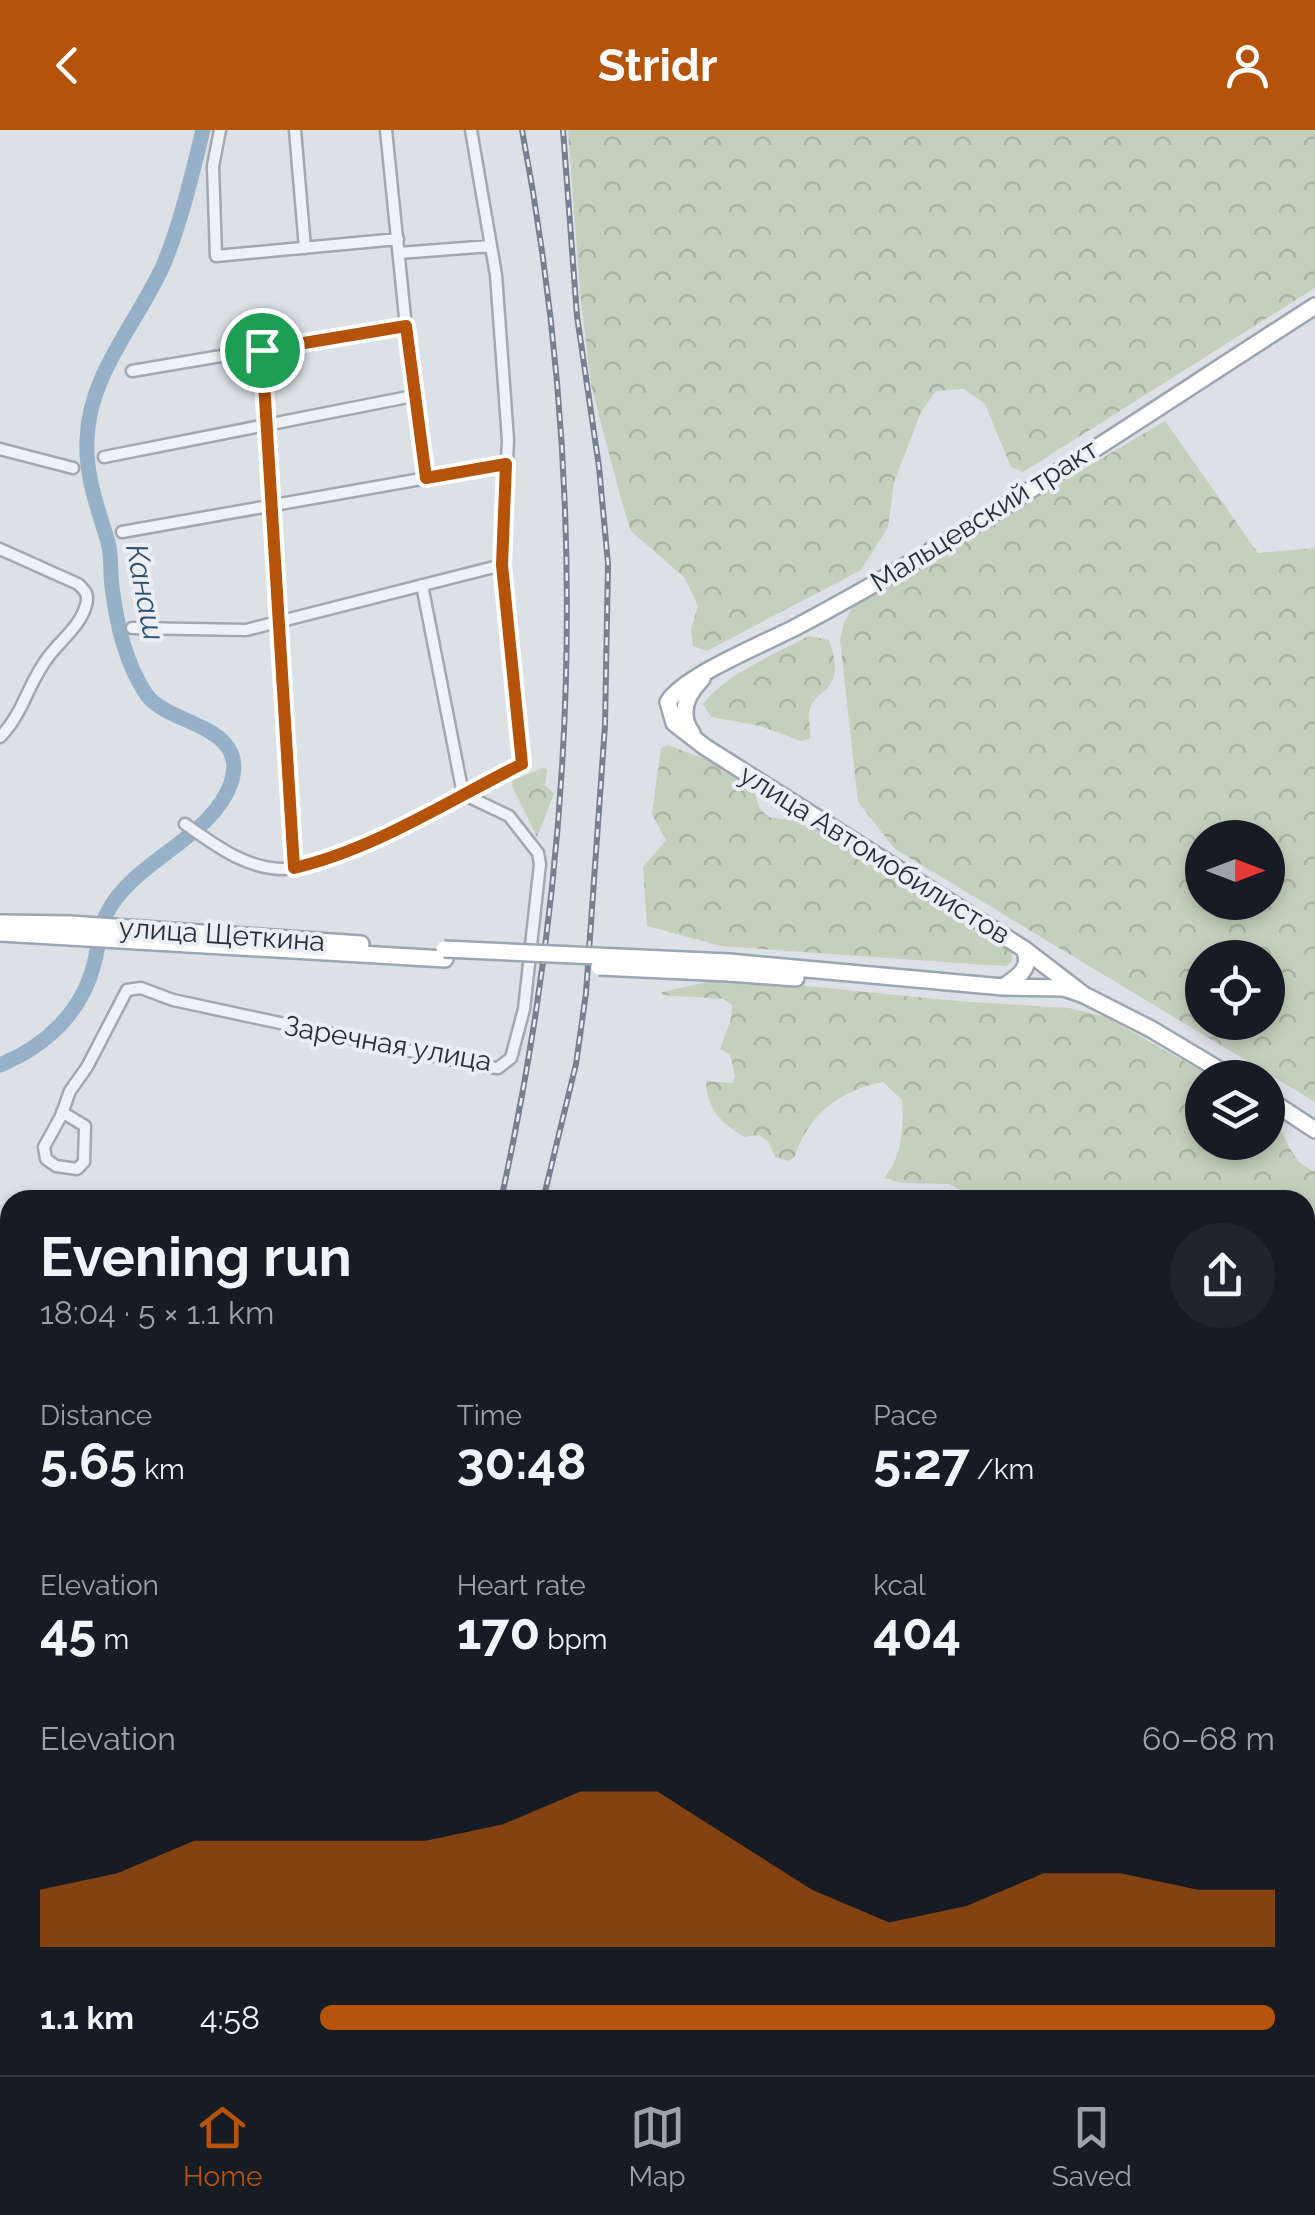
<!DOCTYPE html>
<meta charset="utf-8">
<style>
:root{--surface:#171b24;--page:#20242c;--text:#f1f3f6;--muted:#9ea1a6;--line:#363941;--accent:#b45309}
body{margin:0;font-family:Raleway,sans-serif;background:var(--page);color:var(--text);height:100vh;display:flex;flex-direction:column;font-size:38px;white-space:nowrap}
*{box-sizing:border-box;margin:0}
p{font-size:32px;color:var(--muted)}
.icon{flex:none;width:55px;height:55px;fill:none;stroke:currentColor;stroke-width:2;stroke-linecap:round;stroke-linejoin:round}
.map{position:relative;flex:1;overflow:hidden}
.panel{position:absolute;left:0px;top:1060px;width:1315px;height:885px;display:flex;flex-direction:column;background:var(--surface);border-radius:30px 30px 0 0;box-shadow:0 5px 15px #0003}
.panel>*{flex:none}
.needle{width:65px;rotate:90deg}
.fabs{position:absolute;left:1185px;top:690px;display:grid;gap:20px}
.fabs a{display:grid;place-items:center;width:100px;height:100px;border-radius:50%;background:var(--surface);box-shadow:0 5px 15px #0003;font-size:50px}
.pin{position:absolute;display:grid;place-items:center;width:85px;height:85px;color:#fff;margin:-42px;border:5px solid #fff;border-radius:50%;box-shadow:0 2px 10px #0007}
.round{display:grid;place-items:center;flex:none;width:105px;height:105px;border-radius:52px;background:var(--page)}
.head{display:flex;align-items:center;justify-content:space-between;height:170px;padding:0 40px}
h1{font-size:55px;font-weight:700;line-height:75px}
.metrics{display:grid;grid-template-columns:repeat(3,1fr);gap:15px;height:170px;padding:10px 40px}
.metrics div{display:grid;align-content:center}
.metrics b{font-size:50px;font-weight:700}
.metrics small{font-size:28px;font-weight:400}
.metrics p{font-size:28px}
.chart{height:280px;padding:20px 40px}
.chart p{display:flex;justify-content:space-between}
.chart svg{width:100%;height:180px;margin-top:10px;fill:var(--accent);opacity:.7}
ul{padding:0 40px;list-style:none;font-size:32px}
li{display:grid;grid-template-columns:160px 120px 1fr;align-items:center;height:75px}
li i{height:25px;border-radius:12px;background:var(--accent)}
header{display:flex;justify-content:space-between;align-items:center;height:130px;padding:0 40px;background:var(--accent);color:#fff;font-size:45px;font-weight:700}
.dock{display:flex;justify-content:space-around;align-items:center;height:140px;border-top:2px solid var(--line);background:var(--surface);font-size:28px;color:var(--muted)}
.dock a{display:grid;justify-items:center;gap:5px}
.dock .active{color:var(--accent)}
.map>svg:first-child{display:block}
.built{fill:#cad0d8}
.forest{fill:url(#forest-crowns);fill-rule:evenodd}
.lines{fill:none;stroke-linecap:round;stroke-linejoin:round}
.river{stroke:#96b1c7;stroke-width:15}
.street-casing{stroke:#a2a8b0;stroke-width:15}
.primary-casing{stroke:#9ba6b2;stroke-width:20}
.street{stroke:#eef1f5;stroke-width:10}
.secondary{stroke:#fff;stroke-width:14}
.primary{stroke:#fff;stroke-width:15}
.rail-casing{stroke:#76818f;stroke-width:6}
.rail{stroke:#ebeff4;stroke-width:2.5;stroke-dasharray:8;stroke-linecap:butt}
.primary-bridge-casing{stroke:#9ba6b2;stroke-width:20;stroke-linecap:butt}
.primary-bridge{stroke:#fff;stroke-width:15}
.route-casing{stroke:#fff;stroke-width:20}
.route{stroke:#b45309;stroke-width:12}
.labels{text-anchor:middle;stroke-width:8;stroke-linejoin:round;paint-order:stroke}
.street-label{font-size:28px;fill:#26303c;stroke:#ebeff4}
.water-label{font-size:30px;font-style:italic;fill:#31516f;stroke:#ebeff4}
</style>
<header><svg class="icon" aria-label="back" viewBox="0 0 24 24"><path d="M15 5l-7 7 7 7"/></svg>Stridr<svg class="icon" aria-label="person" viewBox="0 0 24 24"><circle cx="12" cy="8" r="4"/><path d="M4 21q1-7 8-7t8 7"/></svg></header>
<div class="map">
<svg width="1315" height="1945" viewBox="0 0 1315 1945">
<defs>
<pattern id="forest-crowns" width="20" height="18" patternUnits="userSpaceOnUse" patternTransform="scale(2.5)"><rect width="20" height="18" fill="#c3d0bd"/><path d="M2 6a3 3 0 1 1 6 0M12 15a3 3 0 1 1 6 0" fill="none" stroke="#a7b3a3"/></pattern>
</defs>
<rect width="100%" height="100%" fill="#dce1e6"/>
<!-- built -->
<path class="built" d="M 310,1935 L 537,1935 L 534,1945 L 307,1945 Z"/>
<!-- forest -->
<path class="forest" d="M 568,0 L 1315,0 L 1315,158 L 1023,342 L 1011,337 L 985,274 L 964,259 L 936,261 L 921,282 L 894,352 L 888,397 L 861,440 L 707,521 L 693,516 L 691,499 L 698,476 L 685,448 L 631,401 L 621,369 L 591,255 L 580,161 Z
M 1165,291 L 1258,423 L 1315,418 L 1315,972 L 895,719 L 858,672 L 840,510 L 844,493 L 853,476 ZM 1202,708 L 1268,708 L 1268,772 L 1202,772 ZM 1202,828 L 1268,828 L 1268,892 L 1202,892 Z
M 809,506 L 829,510 C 849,567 812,555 809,584 C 808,592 811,600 810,609 L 801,611 L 760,596 L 711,587 L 703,574 C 725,545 776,523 809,506 Z
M 668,615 L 718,634 L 752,655 L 760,679 L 769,687 L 791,690 L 831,706 L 1011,816 L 1012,831 L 1006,836 L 986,835 L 721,816 L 647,796 L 643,737 L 666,710 L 652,684 L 661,618 Z
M 543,638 L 547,639 L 545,655 L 554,664 L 537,707 L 512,656 L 513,650 Z
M 726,848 L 957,871 L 1069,878 L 1106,887 L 1212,947 L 1202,948 L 1202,1012 L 1268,1012 L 1268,984 C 1289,1002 1287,1033 1315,1041 L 1315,1140 L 1305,1137 L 1305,1070 L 982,1070 L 949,1054 L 902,1053 L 884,1048 C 902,1028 904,996 902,970 L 883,952 C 838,961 809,984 794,1028 L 788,1031 L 775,1027 L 768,1011 L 759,1005 L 744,1007 C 721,993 707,979 706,951 L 732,953 L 735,946 L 730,924 L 720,919 L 731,889 L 732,875 L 723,869 L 662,865 L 662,862 Z"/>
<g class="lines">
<!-- river -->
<path class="river" d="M 0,935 C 46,916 82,882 94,834 C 99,817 99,798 107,783 C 133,731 212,708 231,653 C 250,594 168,596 146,564 C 125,532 117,495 112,457 C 110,442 112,427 108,412 C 98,379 85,345 87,309 C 89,245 136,194 162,138 C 179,100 193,41 203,0"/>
<defs>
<path id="street" d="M 220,0 L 213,36 L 216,126 L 398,109
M 295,0 L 305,118
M 386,0 L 413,266 L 426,348
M 399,123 L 491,116
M 262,220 L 294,738
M 132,241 L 406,195
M 0,319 L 73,338
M 104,327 L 413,266
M 122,402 L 506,334
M 0,419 L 78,454 C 85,460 89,465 86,475 C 81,495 61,510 49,526 C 28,552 24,583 0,607
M 132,498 L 246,500 L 502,435
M 185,694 C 214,714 244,738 282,739 C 329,740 378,707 418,687 C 453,669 488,652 522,634 L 502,435 L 508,310 L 496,145 L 471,0
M 62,982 L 85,996 L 84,1032 L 77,1039 L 56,1036 L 46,1029 L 44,1017 L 61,986 L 70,961 L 87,937 L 127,860 L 141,858 L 173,870 L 485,937 L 498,938 L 511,928 L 524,879 L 540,734 L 538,723 L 509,686 L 463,664 L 422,455
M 1305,1484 L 1315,1486
M 1305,1656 L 1308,1719
M 1305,1859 L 1315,1862
M 1175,1935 L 1214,1945
M 289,1945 L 292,1935"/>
<path id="primary" d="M 692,603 C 678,584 686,565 702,549
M 0,793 L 70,794 L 361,814
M 0,803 L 445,829
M 729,832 L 1003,857 L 1064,858 L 1084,865 L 1151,899 L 1233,948
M 729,843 L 796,848
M 1003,857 C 1018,847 1033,838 1024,819
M 1084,865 L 1024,819 L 705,617 L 674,593 L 668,572 C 685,545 766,513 798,496 C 977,401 1145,285 1315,176
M 1268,969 L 1315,1000"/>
</defs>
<!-- street casing -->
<use href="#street" class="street-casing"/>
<!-- primary casing -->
<use href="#primary" class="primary-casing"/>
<!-- street -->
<use href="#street" class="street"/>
<!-- secondary -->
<path class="secondary" d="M 1305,1237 L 1315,1239
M 1305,1333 L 1315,1336
M 646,1935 L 653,1945
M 556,1945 L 558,1935
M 1030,1945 L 1033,1935"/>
<!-- primary -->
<use href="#primary" class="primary"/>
<defs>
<path id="rail" d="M 501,1070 C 579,715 590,358 522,0
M 543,1070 L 576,934 L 586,863 L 605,595 L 608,434 L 599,337 L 577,186 L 563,0
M 240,1945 L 243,1935
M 275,1945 L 278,1935"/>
</defs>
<!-- rail casing -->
<use href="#rail" class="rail-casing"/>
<!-- rail -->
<use href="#rail" class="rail"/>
<defs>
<path id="primary-bridge" d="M 444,819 L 729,832
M 599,837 L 729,843"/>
</defs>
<!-- primary-bridge casing -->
<use href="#primary-bridge" class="primary-bridge-casing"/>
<!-- primary-bridge -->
<use href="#primary-bridge" class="primary-bridge"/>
</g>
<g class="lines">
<defs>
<path id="route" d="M 406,196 L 426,348 L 506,334 L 502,435 L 522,634 C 448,671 375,719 294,738 L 262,220 Z"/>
</defs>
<!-- route casing -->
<use href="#route" class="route-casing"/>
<!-- route -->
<use href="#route" class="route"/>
</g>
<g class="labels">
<!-- street labels -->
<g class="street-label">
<text transform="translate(984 385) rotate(-32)" y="10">Мальцевский тракт</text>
<text transform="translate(875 724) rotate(32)" y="10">улица Автомобилистов</text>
<text transform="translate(222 804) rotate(4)" y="10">улица Щеткина</text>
<text transform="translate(388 913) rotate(10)" y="10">Заречная улица</text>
</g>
<!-- water labels -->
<g class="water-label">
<text transform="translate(145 462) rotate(79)" y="10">Канаш</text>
</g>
</g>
</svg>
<div class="fabs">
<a><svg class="needle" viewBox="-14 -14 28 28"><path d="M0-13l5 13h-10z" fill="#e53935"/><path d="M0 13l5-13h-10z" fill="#9ea1a6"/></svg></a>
<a><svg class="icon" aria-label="locate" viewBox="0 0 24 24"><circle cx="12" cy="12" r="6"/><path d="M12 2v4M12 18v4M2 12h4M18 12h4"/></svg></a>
<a><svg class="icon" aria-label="layers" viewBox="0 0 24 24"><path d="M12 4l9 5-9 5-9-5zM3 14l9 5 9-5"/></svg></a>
</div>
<div class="pin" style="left:262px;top:220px;background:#1e9e55"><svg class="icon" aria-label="arrive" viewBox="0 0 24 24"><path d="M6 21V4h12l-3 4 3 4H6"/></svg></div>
<section class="panel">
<div class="head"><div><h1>Evening run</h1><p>18:04 · 5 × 1.1 km</p></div><a class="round"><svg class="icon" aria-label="share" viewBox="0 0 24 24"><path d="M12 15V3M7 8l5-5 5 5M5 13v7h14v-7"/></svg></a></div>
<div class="metrics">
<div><p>Distance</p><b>5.65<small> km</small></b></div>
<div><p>Time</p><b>30:48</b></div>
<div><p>Pace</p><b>5:27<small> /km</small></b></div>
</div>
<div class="metrics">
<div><p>Elevation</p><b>45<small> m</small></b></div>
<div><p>Heart rate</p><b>170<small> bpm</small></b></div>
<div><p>kcal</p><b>404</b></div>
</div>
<div class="chart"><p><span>Elevation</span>60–68 m</p>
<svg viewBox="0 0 160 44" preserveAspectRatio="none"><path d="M0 44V30L10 26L20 18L30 18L40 18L50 18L60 14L70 6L80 6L90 18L100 30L110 38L120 34L130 26L140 26L150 30L160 30V44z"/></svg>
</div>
<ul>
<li><b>1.1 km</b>4:58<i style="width:100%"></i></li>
</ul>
</section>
</div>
<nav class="dock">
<a class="active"><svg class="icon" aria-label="home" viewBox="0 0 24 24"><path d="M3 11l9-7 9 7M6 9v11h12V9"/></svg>Home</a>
<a><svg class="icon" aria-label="map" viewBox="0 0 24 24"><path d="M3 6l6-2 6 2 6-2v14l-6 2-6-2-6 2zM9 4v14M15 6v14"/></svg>Map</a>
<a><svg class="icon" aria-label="saved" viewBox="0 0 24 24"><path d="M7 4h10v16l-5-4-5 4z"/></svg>Saved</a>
</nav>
